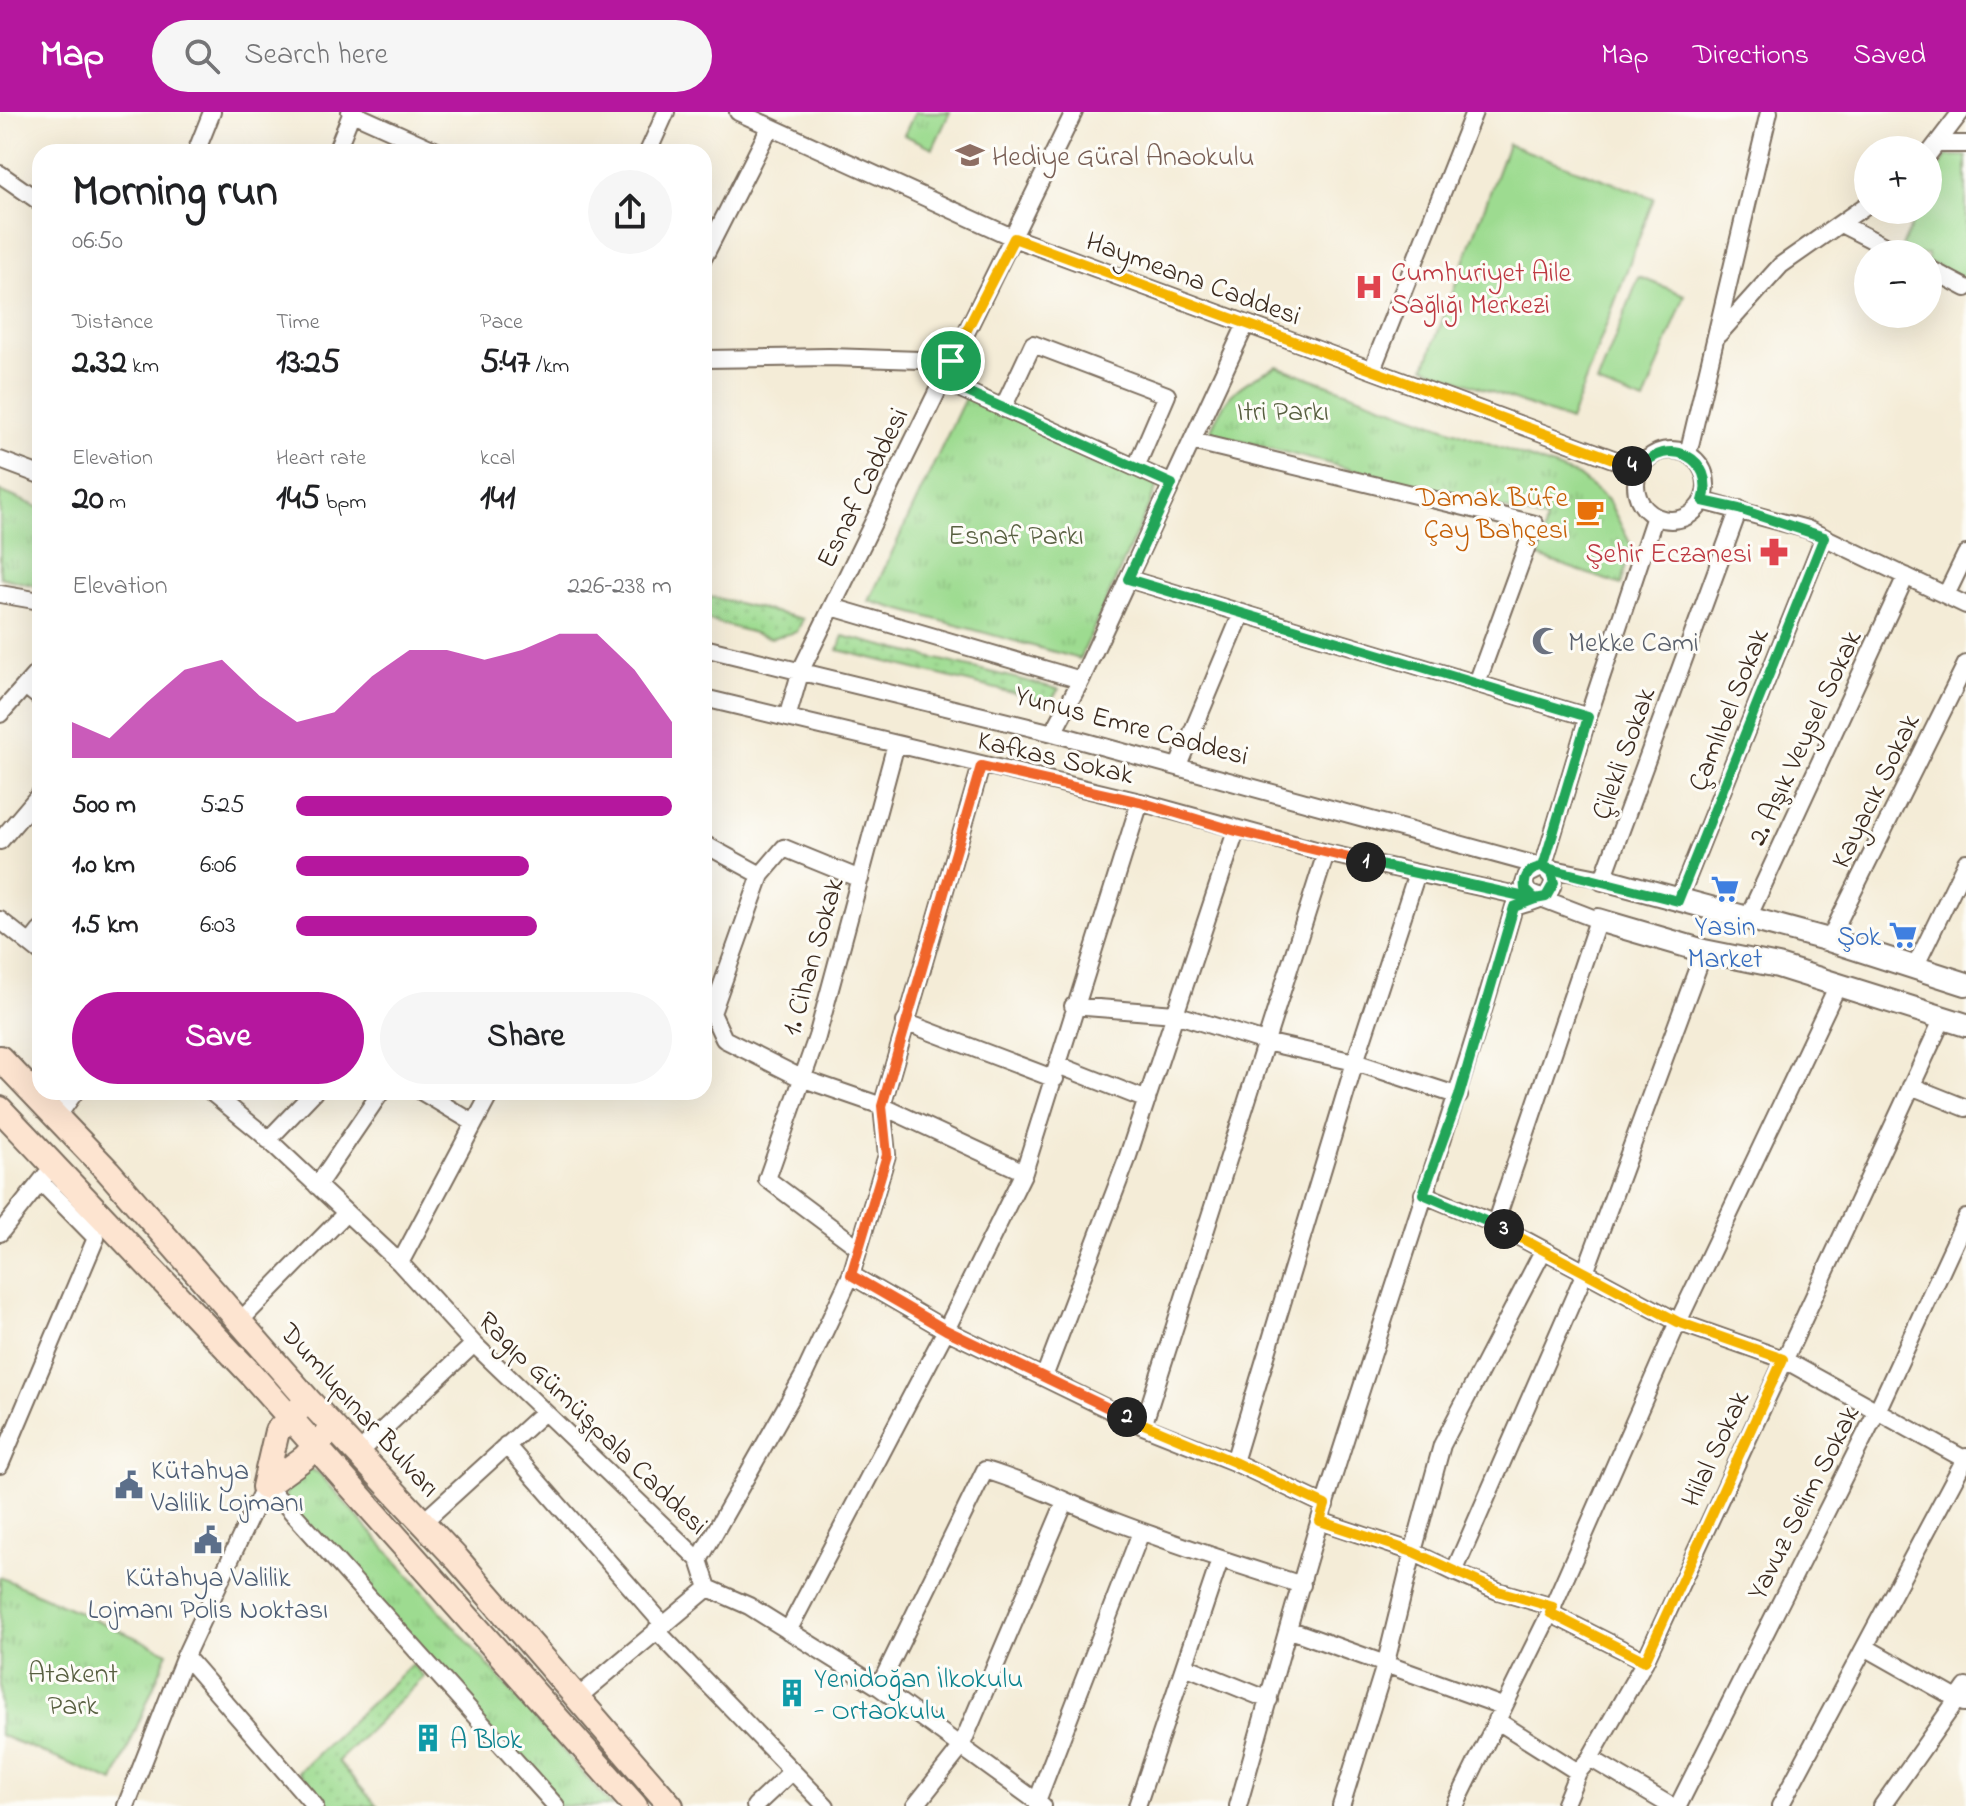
<!DOCTYPE html>
<meta charset="utf-8">
<style>
:root{--surface:#fff;--page:#f6f6f6;--text:#202124;--muted:#757577;--accent:#b5179e}
body{margin:0;font-family:"Indie Flower",sans-serif;background:var(--page);color:var(--text);height:100vh;display:flex;flex-direction:column;font-size:30px;white-space:nowrap}
*{box-sizing:border-box;margin:0}
p{font-size:26px;color:var(--muted)}
.icon{flex:none;width:44px;height:44px;fill:none;stroke:currentColor;stroke-width:2;stroke-linecap:round;stroke-linejoin:round}
.map{position:relative;flex:1;overflow:hidden}
.drawer{position:absolute;left:32px;top:32px;width:680px;height:956px;display:flex;flex-direction:column;background:var(--surface);border-radius:24px;box-shadow:0 8px 32px #0002}
.drawer>*{flex:none}
.buttons{position:absolute;left:1854px;top:24px;display:grid;gap:16px}
.buttons a{display:grid;place-items:center;width:88px;height:88px;border-radius:50%;background:var(--surface);box-shadow:0 8px 32px #0002;font-size:40px}
.pin{position:absolute;display:grid;place-items:center;width:68px;height:68px;color:#fff;margin:-34px;border:4px solid #fff;border-radius:50%;box-shadow:0 2px 8px #0007}
.km{position:absolute;width:40px;height:40px;margin:-20px;border-radius:50%;background:#222;color:#fff;font-size:22px;line-height:40px;text-align:center}
.round{display:grid;place-items:center;flex:none;width:84px;height:84px;border-radius:42px;background:var(--page)}
.head{display:flex;align-items:center;justify-content:space-between;height:136px;padding:0 40px}
h1{font-size:44px;font-weight:700;line-height:60px}
.stats{display:grid;grid-template-columns:repeat(3,1fr);gap:12px;height:136px;padding:8px 40px}
.stats div{display:grid;align-content:center}
.stats b{font-size:34px;font-weight:700}
.stats small{font-size:22px;font-weight:400}
.stats p{font-size:22px}
.chart{height:224px;padding:16px 40px}
.chart p{display:flex;justify-content:space-between}
.chart svg{width:100%;height:144px;margin-top:8px;fill:var(--accent);opacity:.7}
.action{display:flex;gap:16px;margin-top:auto;padding:16px 40px}
.action a{flex:1;height:92px;border-radius:48px;background:var(--accent);color:#fff;font-size:32px;font-weight:700;line-height:92px;text-align:center}
.action a+a{background:var(--page);color:var(--text)}
ul{padding:0 40px;list-style:none;font-size:26px}
li{display:grid;grid-template-columns:128px 96px 1fr;align-items:center;height:60px}
li i{height:20px;border-radius:10px;background:var(--accent)}
header{display:flex;align-items:center;gap:48px;box-sizing:border-box;height:112px;padding:0 40px;background:var(--accent);color:#fff}
header strong{font-size:38px}
nav{display:flex;gap:44px;margin-inline-start:auto;font-size:28px}
.search{width:560px;height:72px;background:var(--page);display:flex;align-items:center;gap:20px;box-sizing:border-box;padding:0 28px;border-radius:44px;color:var(--muted);font-size:30px}
.map>svg:first-child{display:block}
.grass{fill:url(#grass-dots);stroke:#6c8257;stroke-width:2}
.park{fill:url(#park-tufts);stroke:#6c8257;stroke-width:2}
.pitch{fill:#9ddb90;stroke:#6c8257;stroke-width:2}
.lines{fill:none;stroke-linecap:round;stroke-linejoin:round}
.minor-casing{stroke:#7c6e5f;stroke-width:20}
.tertiary-casing{stroke:#7c6e5f;stroke-width:26}
.secondary-casing{stroke:#7c6e5f;stroke-width:28}
.minor{stroke:#fff;stroke-width:16}
.tertiary{stroke:#fff;stroke-width:22}
.secondary{stroke:#fde4d0;stroke-width:24}
.split-1-casing{stroke:#fff;stroke-width:16}
.split-2-casing{stroke:#fff;stroke-width:16}
.split-3-casing{stroke:#fff;stroke-width:16}
.split-4-casing{stroke:#fff;stroke-width:16}
.split-5-casing{stroke:#fff;stroke-width:16}
.split-1{stroke:#22a559;stroke-width:10}
.split-2{stroke:#f0652b;stroke-width:10}
.split-3{stroke:#f5b400;stroke-width:10}
.split-4{stroke:#22a559;stroke-width:10}
.split-5{stroke:#f5b400;stroke-width:10}
.labels{text-anchor:middle;stroke-width:6;stroke-linejoin:round;paint-order:stroke}
.education-label{font-size:28px;fill:#785e54;stroke:#fdfcf7;text-anchor:start}
.health-label{font-size:28px;fill:#be3a42;stroke:#fdfcf7;text-anchor:start}
.street-label{font-size:28px;fill:#3b2a1e;stroke:#fdfcf7}
.park-label{font-size:28px;fill:#585f40;stroke:#fdfcf7}
.food-label{font-size:28px;fill:#c56008;stroke:#fdfcf7;text-anchor:end}
.worship-label{font-size:28px;fill:#5b616d;stroke:#fdfcf7;text-anchor:start}
.shop-label{font-size:28px;fill:#366cbe;stroke:#fdfcf7}
.service-label{font-size:28px;fill:#4e5e75;stroke:#fdfcf7;text-anchor:start}
.culture-label{font-size:28px;fill:#0d838f;stroke:#fdfcf7;text-anchor:start}
</style>
<header>
<strong>Map</strong>
<div class="search"><svg class="icon" aria-label="search" viewBox="0 0 24 24"><circle cx="10" cy="10" r="6"/><path d="M15 15l6 6"/></svg>Search here</div>
<nav><a>Map</a><a>Directions</a><a>Saved</a></nav>
</header>
<div class="map">
<svg width="1966" height="1694" viewBox="0 0 1966 1694">
<defs>
<pattern id="grass-dots" width="8" height="8" patternUnits="userSpaceOnUse" patternTransform="scale(2)"><rect width="8" height="8" fill="#9ddb90"/><path d="M2 2h.1M6 6h.1" fill="none" stroke="#88bc7c" stroke-width="1.8" stroke-linecap="round"/></pattern>
<pattern id="park-tufts" width="24" height="20" patternUnits="userSpaceOnUse" patternTransform="scale(2)"><rect width="24" height="20" fill="#9ddb90"/><path d="M3 7l-1-3M5 7V3M7 7l1-3M15 17l-1-3M17 17v-4M19 17l1-3" fill="none" stroke="#88bc7c"/></pattern>
</defs>
<rect width="100%" height="100%" fill="#fdfcf7"/>
<filter id="ink" filterUnits="userSpaceOnUse"><feTurbulence type="fractalNoise" baseFrequency=".0125" numOctaves="2"/><feDisplacementMap in="SourceGraphic" scale="16" xChannelSelector="R" yChannelSelector="G"/><feConvolveMatrix kernelMatrix="1 2 1 2 8 2 1 2 1" color-interpolation-filters="sRGB"/></filter>
<filter id="wash" filterUnits="userSpaceOnUse"><feTurbulence type="fractalNoise" baseFrequency=".006" numOctaves="4" result="noise"/><feDisplacementMap in="SourceGraphic" scale="32" xChannelSelector="R" yChannelSelector="G"/><feGaussianBlur stdDeviation="1.8" result="paint"/><feColorMatrix in="noise" values="0 0 0 0 0 0 0 0 0 0 0 0 0 0 0 0 0 1.4 0 .05"/><feComposite in="paint" operator="in"/></filter>
<g filter="url(#wash)">
<rect width="100%" height="100%" fill="#f4ecd7"/>
<!-- grass -->
<path class="grass" d="M 704,483 L 803,507 L 797,520 L 771,526 L 704,507 Z
M 843,524 L 1059,577 L 1049,590 L 838,538 Z
M 412,1552 L 424,1565 L 338,1649 L 377,1694 L 329,1694 L 298,1660 Z"/>
<!-- park -->
<path class="park" d="M 915,0 L 950,0 L 933,36 L 904,23 Z
M 1277,254 L 1578,364 L 1608,388 L 1631,433 L 1621,473 L 1539,445 L 1546,408 L 1210,321 C 1224,282 1241,271 1277,254 Z
M 966,284 L 1158,373 L 1080,547 L 869,489 Z
M 0,379 L 40,396 L 40,475 L 0,465 Z
M 307,1356 L 319,1361 L 612,1694 L 558,1694 L 284,1391 L 288,1367 Z
M 0,1465 L 168,1540 L 114,1670 L 0,1623 Z"/>
<!-- pitch -->
<path class="pitch" d="M 1508,32 L 1654,86 L 1570,309 L 1425,255 Z
M 1946,44 L 1966,44 L 1966,169 L 1928,150 L 1928,142 L 1913,142 L 1901,136 L 1919,98 L 1928,98 L 1928,80 Z
M 1639,165 L 1685,183 L 1644,290 L 1597,272 Z"/>
</g>
<g filter="url(#ink)">
<g class="lines">
<defs>
<path id="minor" d="M 350,0 L 439,40
M 738,0 L 1014,126 L 1640,357
M 1937,32 L 1966,32
M 196,40 L 212,0
M 336,40 L 352,0
M 648,40 L 666,0
M 1928,43 L 1961,0
M 0,62 L 40,90
M 1841,112 L 1900,142
M 704,145 L 770,15
M 1928,156 L 1966,176
M 1719,222 L 1781,153 L 1868,92
M 704,247 L 829,245 L 951,249
M 1372,258 L 1474,0
M 941,268 L 1172,372
M 1003,296 L 1033,232 L 1167,283 L 1136,355
M 1192,329 L 1535,412 L 1477,571
M1636 373a35 35 0 1 1 70 0a35 35 0 1 1-70 0Z
M 1688,342 L 1769,0
M 0,348 L 40,363
M 1703,389 L 1807,417 L 1966,493
M 1128,467 L 1588,605
M 0,482 L 40,489
M 1946,483 L 1966,442
M 832,495 L 1081,568
M 704,536 L 1053,621 L 1543,755 L 1603,767 L 1739,397
M 25,574 L 40,586
M 704,586 L 1140,690 L 1326,741 L 1534,787
M 0,602 L 40,557
M 787,606 L 801,558 L 1074,0
M 1053,621 L 1081,568 L 1246,212
M 1178,654 L 1242,501
M 0,729 L 40,682
M 704,732 L 761,763 L 784,736 L 860,767
M 1543,755 L 1588,605 L 1655,404
M 761,763 L 712,901 L 724,927 L 801,966 L 882,994 L 1024,1060
M 1678,789 L 1824,425
M 0,808 L 40,840
M 1747,808 L 1906,464
M 1829,828 L 1966,552
M 30,832 L 40,819
M 1915,855 L 1966,750
M 1073,894 L 1175,902 L 1265,930 L 1355,950 L 1459,984
M 905,910 L 1055,967
M 1058,953 L 1147,988
M 1911,974 L 1966,996
M 211,980 L 259,1019 L 400,1151 L 474,1232 L 699,1448 L 708,1476 L 749,1494 L 879,1575 L 1043,1694
M 422,980 L 474,1011
M 57,1005 L 75,980
M 268,1028 L 314,980
M 317,1074 L 381,980
M 1423,1082 L 1495,1112 L 1678,1210 L 1783,1247 L 1966,1348
M 1495,1112 L 1598,808 L 1528,781 L 1524,772 L 1527,763 L 1543,755
M 0,1121 L 46,1063
M 859,1136 L 767,1067 L 817,925 L 896,632
M 1543,1139 L 1442,1333 L 1413,1440 L 1454,1460 L 1586,1158 L 1704,839
M 400,1151 L 491,980
M 851,1163 L 946,1218 L 1143,1314 L 1234,1350 L 1325,1393
M 241,1208 L 345,1102
M 1044,1265 L 1126,1050 L 1236,719
M 1143,1314 L 1326,741
M 506,1333 L 663,1512
M 357,1342 L 474,1232
M 1234,1350 L 1355,950 L 1417,761
M 0,1353 L 96,1126 L 41,1070
M 1320,1409 L 1413,1440 L 1386,1550 L 1341,1694
M 422,1411 L 544,1300
M 699,1448 L 804,1263 L 851,1163 L 887,1043 L 882,994 L 981,654
M 1454,1460 L 1498,1479 L 1553,1495
M 1550,1501 L 1645,1549
M 1288,1517 L 1502,1594
M 656,1518 L 826,1694
M 788,1519 L 946,1218 L 1024,1060 L 1140,690
M 1865,1535 L 1964,1591
M 185,1544 L 315,1694
M 1185,1554 L 1269,1588
M 879,1575 L 985,1358 C 1029,1371 1068,1391 1111,1408 C 1174,1432 1238,1453 1302,1473
M 577,1586 L 708,1476
M 1496,1608 L 1578,1660
M 1590,1646 L 1671,1694
M 1037,1689 L 1141,1420
M 126,1694 L 185,1544 L 264,1375 L 284,1391 L 556,1694
M 755,1694 L 792,1659
M 915,1694 L 960,1637 L 1065,1390
M 1137,1694 L 1220,1448
M 1238,1694 C 1267,1593 1294,1491 1325,1391 C 1387,1192 1456,995 1514,795 C 1531,789 1554,789 1553,766 L 1543,755
M 1455,1694 L 1550,1501 L 1678,1210 L 1838,873
M 1564,1694 L 1578,1660 L 1590,1646 L 1645,1549 L 1943,906
M 1678,1694 L 1878,1297 L 1966,1106
M 1780,1694 L 1966,1345
M 1882,1694 L 1966,1575"/>
<path id="tertiary" d="M 1603,767 L 1829,828 L 1966,872
M 1598,808 L 1704,839 L 1778,854 L 1966,913"/>
<path id="secondary" d="M 0,946 L 108,1059 L 308,1288 L 458,1448 L 671,1694
M 0,997 L 252,1263 L 635,1694
M 301,1295 L 277,1319 L 264,1375 L 304,1346 L 326,1323"/>
</defs>
<!-- minor casing -->
<use href="#minor" class="minor-casing"/>
<!-- tertiary casing -->
<use href="#tertiary" class="tertiary-casing"/>
<!-- secondary casing -->
<use href="#secondary" class="secondary-casing"/>
<!-- minor -->
<use href="#minor" class="minor"/>
<!-- tertiary -->
<use href="#tertiary" class="tertiary"/>
<!-- secondary -->
<use href="#secondary" class="secondary"/>
</g>
</g>
<g class="lines" filter="url(#ink)">
<defs>
<path id="split-1" d="M 951,249 L 941,268 L 1172,372 L 1128,467 L 1588,605 L 1543,755 L 1551,761 L 1554,771 L 1546,785 L 1535,787 L 1366,750"/>
<path id="split-2" d="M 1127,1305 L 946,1218 L 851,1163 L 887,1043 L 882,994 L 981,654 L 1140,690 L 1236,719 L 1366,750"/>
<path id="split-3" d="M 1127,1305 L 1234,1350 L 1325,1393 L 1320,1409 L 1413,1440 L 1498,1479 L 1553,1495 L 1550,1501 L 1645,1549 L 1783,1247 L 1678,1210 L 1504,1117"/>
<path id="split-4" d="M 1504,1117 L 1423,1082 L 1459,984 L 1514,795 L 1535,787 L 1525,777 C 1523,764 1530,756 1543,755 L 1678,789 L 1824,425 L 1739,397 L 1703,389 C 1717,347 1667,321 1640,357 L 1632,354"/>
<path id="split-5" d="M 951,249 L 1014,126 L 1632,354"/>
</defs>
<!-- split-1 casing -->
<use href="#split-1" class="split-1-casing"/>
<!-- split-2 casing -->
<use href="#split-2" class="split-2-casing"/>
<!-- split-3 casing -->
<use href="#split-3" class="split-3-casing"/>
<!-- split-4 casing -->
<use href="#split-4" class="split-4-casing"/>
<!-- split-5 casing -->
<use href="#split-5" class="split-5-casing"/>
<!-- split-1 -->
<use href="#split-1" class="split-1"/>
<!-- split-2 -->
<use href="#split-2" class="split-2"/>
<!-- split-3 -->
<use href="#split-3" class="split-3"/>
<!-- split-4 -->
<use href="#split-4" class="split-4"/>
<!-- split-5 -->
<use href="#split-5" class="split-5"/>
</g>
<!-- icons -->
<defs>
<symbol id="school-bare" viewBox="-9 -9 18 18"><path d="M0-5L7-2L0 1L-7-2ZM-4 1L0 2.5L4 1V4Q0 6-4 4Z" fill="#8d6e63" stroke="#fdfcf7" stroke-width="2.5" paint-order="stroke"/></symbol>
<symbol id="hospital-bare" viewBox="-9 -9 18 18"><path d="M-5-5h3v3.5h4V-5h3V5h-3V1.5h-4V5h-3Z" fill="#e0444e" stroke="#fdfcf7" stroke-width="2.5" paint-order="stroke"/></symbol>
<symbol id="cafe-bare" viewBox="-9 -9 18 18"><path d="M-5.5-4.5H6V0H3Q3 3.5 0 3.5H-2.5Q-5.5 3.5-5.5 0ZM3-3.2v2h1.7v-2ZM-6 4.5H4V6H-6Z" fill="#e8710a" stroke="#fdfcf7" stroke-width="2.5" paint-order="stroke"/></symbol>
<symbol id="pharmacy-bare" viewBox="-9 -9 18 18"><path d="M-2-6h4v4h4v4h-4v4h-4v-4h-4v-4h4Z" fill="#e0444e" stroke="#fdfcf7" stroke-width="2.5" paint-order="stroke"/></symbol>
<symbol id="mosque-bare" viewBox="-9 -9 18 18"><path d="M3.5-4.9A6 6 0 1 0 3.5 4.9A5 5 0 1 1 3.5-4.9Z" fill="#6b7280" stroke="#fdfcf7" stroke-width="2.5" paint-order="stroke"/></symbol>
<symbol id="supermarket-bare" viewBox="-9 -9 18 18"><path d="M-6-5.5h2.5l.6 2H6L4.5 2H-2.5L-4.4-4H-6ZM-1.5 3.2a1.3 1.3 0 1 0 .1 0ZM3 3.2a1.3 1.3 0 1 0 .1 0Z" fill="#3f7fe0" stroke="#fdfcf7" stroke-width="2.5" paint-order="stroke"/></symbol>
<symbol id="civic-bare" viewBox="-9 -9 18 18"><path d="M-.6-6.5H3V-4.5H.6V-3L4-1V1h2V6H-6V1h2V-1L-.6-3ZM-1.2 2.5V6h2.4V2.5Z" fill="#5c6f8a" stroke="#fdfcf7" stroke-width="2.5" paint-order="stroke"/></symbol>
<symbol id="building-bare" viewBox="-9 -9 18 18"><path d="M-4-6H4V6H1V3H-1V6H-4ZM-2.5-4.3h1.7v1.8h-1.7ZM.8-4.3h1.7v1.8H.8ZM-2.5-1h1.7V.8h-1.7ZM.8-1h1.7V.8H.8Z" fill="#0f9aa8" stroke="#fdfcf7" stroke-width="2.5" paint-order="stroke"/></symbol>
</defs>
<g fill-rule="evenodd">
<use href="#school-bare" x="950" y="23" width="40" height="40"/>
<use href="#hospital-bare" x="1349" y="155" width="40" height="40"/>
<use href="#cafe-bare" x="1570" y="380" width="40" height="40"/>
<use href="#pharmacy-bare" x="1754" y="420" width="40" height="40"/>
<use href="#mosque-bare" x="1526" y="509" width="40" height="40"/>
<use href="#supermarket-bare" x="1705" y="757" width="40" height="40"/>
<use href="#supermarket-bare" x="1883" y="803" width="40" height="40"/>
<use href="#civic-bare" x="109" y="1353" width="40" height="40"/>
<use href="#civic-bare" x="188" y="1408" width="40" height="40"/>
<use href="#building-bare" x="772" y="1561" width="40" height="40"/>
<use href="#building-bare" x="408" y="1606" width="40" height="40"/>
</g>
<g class="labels">
<!-- education labels -->
<g class="education-label">
<text x="992" y="53">Hediye Güral Anaokulu</text>
</g>
<!-- health labels -->
<g class="health-label">
<text x="1391" y="169">Cumhuriyet Aile<tspan x="1391" dy="32">Sağlığı Merkezi</tspan></text>
<text x="1752" y="450" text-anchor="end">Şehir Eczanesi</text>
</g>
<!-- street labels -->
<g class="street-label">
<text transform="translate(1194 165) rotate(20)" y="10">Haymeana Caddesi</text>
<text transform="translate(861 375) rotate(-64)" y="10">Esnaf Caddesi</text>
<text transform="translate(1727 597) rotate(-68)" y="10">Çamlıbel Sokak</text>
<text transform="translate(1132 612) rotate(15)" y="10">Yunus Emre Caddesi</text>
<text transform="translate(1803 625) rotate(-65)" y="10">2. Aşık Veysel Sokak</text>
<text transform="translate(1622 641) rotate(-70)" y="10">Çilekli Sokak</text>
<text transform="translate(1056 644) rotate(13)" y="10">Kafkas Sokak</text>
<text transform="translate(1874 678) rotate(-64)" y="10">Kayacık Sokak</text>
<text transform="translate(811 844) rotate(-74)" y="10">1. Cihan Sokak</text>
<text transform="translate(361 1297) rotate(48)" y="10">Dumlupınar Bulvarı</text>
<text transform="translate(594 1310) rotate(44)" y="10">Ragıp Gümüşpala Caddesi</text>
<text transform="translate(1714 1336) rotate(-65)" y="10">Hilal Sokak</text>
<text transform="translate(1802 1390) rotate(-63)" y="10">Yavuz Selim Sokak</text>
</g>
<!-- park labels -->
<g class="park-label">
<text x="1283" y="308">Itri Parkı</text>
<text x="1016" y="432">Esnaf Parkı</text>
<text x="73" y="1570">Atakent<tspan x="73" dy="32">Park</tspan></text>
</g>
<!-- food labels -->
<g class="food-label">
<text x="1568" y="394">Damak Büfe<tspan x="1568" dy="32">Çay Bahçesi</tspan></text>
</g>
<!-- worship labels -->
<g class="worship-label">
<text x="1568" y="539">Mekke Cami</text>
</g>
<!-- shop labels -->
<g class="shop-label">
<text x="1725" y="823">Yasin<tspan x="1725" dy="32">Market</tspan></text>
<text x="1881" y="833" text-anchor="end">Şok</text>
</g>
<!-- service labels -->
<g class="service-label">
<text x="151" y="1367">Kütahya<tspan x="151" dy="32">Valilik Lojmanı</tspan></text>
<text x="208" y="1474" text-anchor="middle">Kütahya Valilik<tspan x="208" dy="32">Lojmanı Polis Noktası</tspan></text>
</g>
<!-- culture labels -->
<g class="culture-label">
<text x="814" y="1575">Yenidoğan İlkokulu<tspan x="814" dy="32">- Ortaokulu</tspan></text>
<text x="450" y="1636">A Blok</text>
</g>
</g>
</svg>
<div class="buttons">
<a>+</a>
<a>−</a>
</div>
<div class="pin" style="left:951px;top:249px;background:#1e9e55"><svg class="icon" aria-label="arrive" viewBox="0 0 24 24"><path d="M6 21V4h12l-3 4 3 4H6"/></svg></div>
<b class="km" style="left:1366px;top:750px">1</b>
<b class="km" style="left:1127px;top:1305px">2</b>
<b class="km" style="left:1504px;top:1117px">3</b>
<b class="km" style="left:1632px;top:354px">4</b>
<section class="drawer">
<div class="head"><div><h1>Morning run</h1><p>06:50</p></div><a class="round"><svg class="icon" aria-label="share" viewBox="0 0 24 24"><path d="M12 15V3M7 8l5-5 5 5M5 13v7h14v-7"/></svg></a></div>
<div class="stats">
<div><p>Distance</p><b>2.32<small> km</small></b></div>
<div><p>Time</p><b>13:25</b></div>
<div><p>Pace</p><b>5:47<small> /km</small></b></div>
</div>
<div class="stats">
<div><p>Elevation</p><b>20<small> m</small></b></div>
<div><p>Heart rate</p><b>145<small> bpm</small></b></div>
<div><p>kcal</p><b>141</b></div>
</div>
<div class="chart"><p><span>Elevation</span>226–238 m</p>
<svg viewBox="0 0 160 44" preserveAspectRatio="none"><path d="M0 44V33L10 38L20 27L30 17L40 14L50 25L60 33L70 30L80 19L90 11L100 11L110 14L120 11L130 6L140 6L150 17L160 33V44z"/></svg>
</div>
<ul>
<li><b>500 m</b>5:25<i style="width:100%"></i></li>
<li><b>1.0 km</b>6:06<i style="width:62%"></i></li>
<li><b>1.5 km</b>6:03<i style="width:64%"></i></li>
</ul>
<div class="action"><a>Save</a><a>Share</a></div>
</section>
</div>
